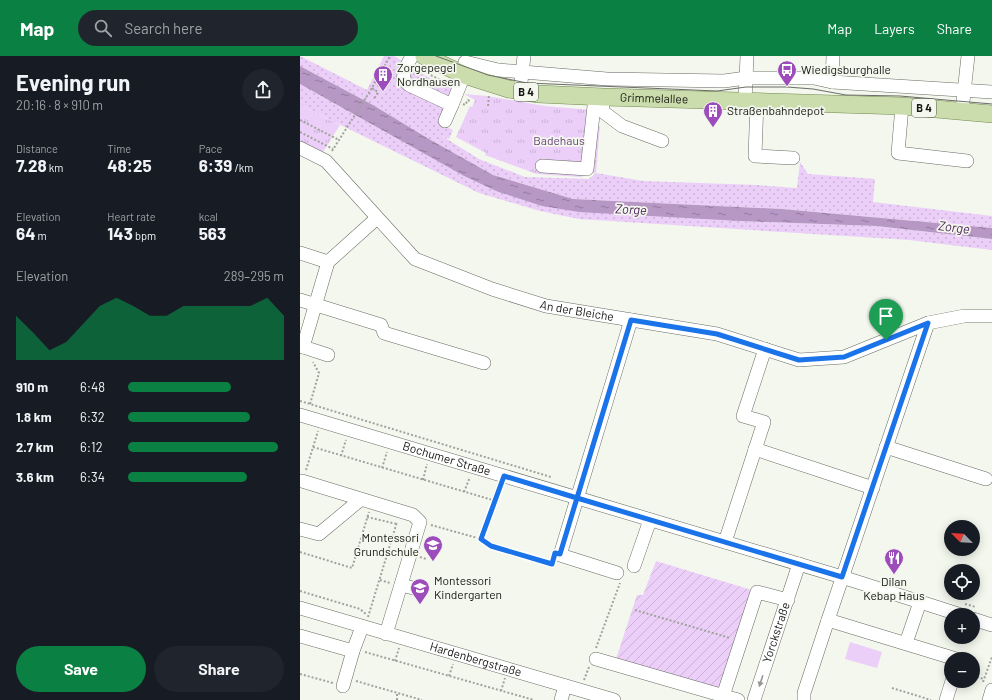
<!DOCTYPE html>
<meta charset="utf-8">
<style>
:root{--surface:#171b24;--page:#20242c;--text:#f1f3f6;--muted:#9ea1a6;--accent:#0b8043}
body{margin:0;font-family:Barlow,sans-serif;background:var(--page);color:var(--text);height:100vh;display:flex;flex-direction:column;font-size:15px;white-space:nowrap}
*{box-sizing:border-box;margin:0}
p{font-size:13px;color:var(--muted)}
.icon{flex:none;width:22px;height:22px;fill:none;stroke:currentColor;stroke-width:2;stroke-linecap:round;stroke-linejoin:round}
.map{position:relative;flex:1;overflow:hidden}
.details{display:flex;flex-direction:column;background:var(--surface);width:300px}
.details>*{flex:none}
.needle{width:26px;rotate:294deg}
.buttons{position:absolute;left:644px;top:464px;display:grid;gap:8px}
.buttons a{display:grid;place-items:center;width:36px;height:36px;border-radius:50%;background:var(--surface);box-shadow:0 2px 10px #0003;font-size:20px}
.pin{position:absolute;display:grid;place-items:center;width:34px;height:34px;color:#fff;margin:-41px -17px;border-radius:50% 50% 50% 0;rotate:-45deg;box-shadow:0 0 4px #0007}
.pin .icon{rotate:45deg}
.round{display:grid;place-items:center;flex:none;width:42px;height:42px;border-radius:21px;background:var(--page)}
.summary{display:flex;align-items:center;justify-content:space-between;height:68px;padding:0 16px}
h1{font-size:22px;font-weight:700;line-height:30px}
.metrics{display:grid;grid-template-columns:repeat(3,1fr);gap:6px;height:68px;padding:4px 16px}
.metrics div{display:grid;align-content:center}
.metrics b{font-size:17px;font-weight:700}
.metrics small{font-size:11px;font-weight:400}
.metrics p{font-size:11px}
.chart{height:112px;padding:8px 16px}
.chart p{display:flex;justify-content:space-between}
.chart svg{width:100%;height:72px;margin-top:4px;fill:var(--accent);opacity:.7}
.primary-button{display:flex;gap:8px;margin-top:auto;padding:8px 16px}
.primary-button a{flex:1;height:46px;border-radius:24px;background:var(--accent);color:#fff;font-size:16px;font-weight:700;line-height:46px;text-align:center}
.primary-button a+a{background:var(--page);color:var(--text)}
ul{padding:0 16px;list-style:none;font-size:13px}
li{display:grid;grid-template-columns:64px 48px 1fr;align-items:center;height:30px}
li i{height:10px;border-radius:5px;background:var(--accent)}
header{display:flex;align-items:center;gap:24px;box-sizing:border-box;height:56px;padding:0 20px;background:var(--accent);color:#fff}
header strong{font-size:19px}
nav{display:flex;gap:22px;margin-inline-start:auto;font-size:14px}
.search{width:280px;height:36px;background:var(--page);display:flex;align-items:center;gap:10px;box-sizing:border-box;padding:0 14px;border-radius:22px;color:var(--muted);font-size:15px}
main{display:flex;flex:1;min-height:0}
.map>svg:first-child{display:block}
.grass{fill:url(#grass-dots)}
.park{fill:url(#park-tufts)}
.garden{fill:url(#garden-furrows)}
.pitch{fill:#eccff9}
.water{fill:url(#water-ripples)}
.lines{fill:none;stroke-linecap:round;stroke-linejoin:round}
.minor-casing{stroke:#686c64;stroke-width:14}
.major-casing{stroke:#758952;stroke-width:18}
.path{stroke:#a0a39c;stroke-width:2;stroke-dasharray:2 2;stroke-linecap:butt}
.minor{stroke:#fff;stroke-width:13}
.major{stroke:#cbddac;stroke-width:17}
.tram{stroke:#6b6d67;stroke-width:1}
.oneway{fill:#969695}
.route-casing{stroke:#fff;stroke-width:8}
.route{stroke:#1a73e8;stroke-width:5}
.labels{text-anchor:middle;stroke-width:3.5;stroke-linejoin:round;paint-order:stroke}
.shield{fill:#f3f7ed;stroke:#585a54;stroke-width:1}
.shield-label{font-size:11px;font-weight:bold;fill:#151613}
.poi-label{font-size:12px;fill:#151613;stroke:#f3f7ed;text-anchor:start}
.street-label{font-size:12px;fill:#151613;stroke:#f3f7ed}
.park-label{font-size:12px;fill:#663d77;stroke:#f3f7ed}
.water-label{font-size:13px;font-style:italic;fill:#4d245c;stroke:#f3f7ed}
</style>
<header>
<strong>Map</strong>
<div class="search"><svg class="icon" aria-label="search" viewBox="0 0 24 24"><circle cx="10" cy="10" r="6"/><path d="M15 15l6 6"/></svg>Search here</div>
<nav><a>Map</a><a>Layers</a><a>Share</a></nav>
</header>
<main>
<section class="details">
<div class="summary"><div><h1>Evening run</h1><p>20:16 · 8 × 910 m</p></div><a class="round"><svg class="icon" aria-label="share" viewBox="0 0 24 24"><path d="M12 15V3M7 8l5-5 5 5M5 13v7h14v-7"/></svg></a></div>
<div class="metrics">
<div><p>Distance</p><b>7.28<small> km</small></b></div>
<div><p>Time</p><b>48:25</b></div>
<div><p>Pace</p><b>6:39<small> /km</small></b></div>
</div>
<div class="metrics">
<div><p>Elevation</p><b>64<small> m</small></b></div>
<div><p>Heart rate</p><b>143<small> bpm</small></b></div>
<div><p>kcal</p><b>563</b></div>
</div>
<div class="chart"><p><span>Elevation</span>289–295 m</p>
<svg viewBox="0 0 160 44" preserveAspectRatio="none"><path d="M0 44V17L10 27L20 38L30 33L40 22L50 11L60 6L70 11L80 17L90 17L100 11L110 11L120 11L130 11L140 11L150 6L160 17V44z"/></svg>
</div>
<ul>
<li><b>910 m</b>6:48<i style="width:66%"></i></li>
<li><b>1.8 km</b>6:32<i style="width:78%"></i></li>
<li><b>2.7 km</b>6:12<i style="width:96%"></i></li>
<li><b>3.6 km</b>6:34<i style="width:76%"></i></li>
</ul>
<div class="primary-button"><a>Save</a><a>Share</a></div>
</section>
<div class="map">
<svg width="692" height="644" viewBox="0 0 692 644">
<defs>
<pattern id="grass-dots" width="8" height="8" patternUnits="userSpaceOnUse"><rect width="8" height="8" fill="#eccff9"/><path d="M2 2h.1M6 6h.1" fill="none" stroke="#cab1d5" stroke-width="1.8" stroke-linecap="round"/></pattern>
<pattern id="park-tufts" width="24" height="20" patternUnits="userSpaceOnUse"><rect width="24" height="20" fill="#eccff9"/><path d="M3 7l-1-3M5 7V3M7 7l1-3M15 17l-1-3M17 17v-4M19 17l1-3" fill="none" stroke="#cab1d5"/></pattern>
<pattern id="garden-furrows" width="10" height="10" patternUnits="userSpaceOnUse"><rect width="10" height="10" fill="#eccff9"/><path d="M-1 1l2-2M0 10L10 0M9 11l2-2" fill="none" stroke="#cab1d5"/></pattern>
<pattern id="water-ripples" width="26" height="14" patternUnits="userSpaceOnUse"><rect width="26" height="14" fill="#b797c4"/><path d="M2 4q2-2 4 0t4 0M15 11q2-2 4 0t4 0" fill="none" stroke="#947a9e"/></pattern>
</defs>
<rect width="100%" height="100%" fill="#f3f7ed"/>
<!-- grass -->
<path class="grass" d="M 0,0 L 67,34 L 84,0 L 94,0 L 122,18 L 155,34 L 139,67 L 153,74 L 149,83 L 142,80 L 179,103 L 225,121 L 289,123 L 296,117 L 343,125 L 457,129 L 497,132 L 500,106 L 508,118 L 575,123 L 573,146 L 692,160 L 692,172 L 482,153 L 273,143 L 193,119 L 129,83 L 73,49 L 0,10 Z
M 0,28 L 164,120 L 196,135 L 440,165 L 576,170 L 692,183 L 692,194 L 609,184 L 279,163 L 240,155 L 179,137 L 0,49 Z"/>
<!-- park -->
<path class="park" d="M 164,38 L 187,40 L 245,50 L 291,54 L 296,70 L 300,70 L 296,117 L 284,118 L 282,121 L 237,118 L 185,99 L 186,97 L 156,81 L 170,50 L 172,51 L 175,44 Z
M 0,49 L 40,69 L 23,96 L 0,85 Z"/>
<!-- garden -->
<path class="garden" d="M 356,505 L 455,535 L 422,636 L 315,606 L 337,539 L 343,539 Z"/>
<!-- pitch -->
<path class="pitch" d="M 550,586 L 582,596 L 577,612 L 545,603 Z"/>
<!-- water -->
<path class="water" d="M 0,10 L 73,49 L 129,83 L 193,119 L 273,143 L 482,153 L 692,172 L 692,183 L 576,170 L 440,165 L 279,156 L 242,150 L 196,135 L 164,120 L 0,28 Z"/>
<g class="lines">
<defs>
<g id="minor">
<path d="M 112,0 L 105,13 L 103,23 L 109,29 L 152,49 L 164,19"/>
<path d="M 165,6 L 198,14 L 307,23 L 424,25 L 446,22 L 514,22 L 532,26 L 692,36"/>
<path d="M 532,26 L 533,0"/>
<path d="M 220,35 L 224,0"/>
<path d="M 304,41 L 302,55 L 322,70 L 362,85"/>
<path d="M 445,45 L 447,0"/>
<path d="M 457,45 L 455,100 L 493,102"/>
<path d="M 602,50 L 598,97 L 667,105"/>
<path d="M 662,55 L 668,0"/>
<path d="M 145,65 L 152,49"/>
<path id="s1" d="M 0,92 L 26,105 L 115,203 L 192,233 L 246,250 L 417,278 L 499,304 L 544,301 L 628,267 L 664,260 L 692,260"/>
<path d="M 242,110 L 287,113 L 295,41"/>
<path d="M 0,197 L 28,206"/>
<path d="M 0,244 L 81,269 L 84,277 L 184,307"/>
<path d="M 0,290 L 28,299"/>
<path d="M 3,291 L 28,206 L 77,162"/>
<path id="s2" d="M 0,359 L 542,521 L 661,559"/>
<path d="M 586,391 L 686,423"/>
<path d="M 455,393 L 573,432"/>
<path d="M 2,425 L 113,459 L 120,466 L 86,578"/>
<path d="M 0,473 L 19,478 L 60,444"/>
<path d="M 425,486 L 464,366 L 443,360 L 465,293"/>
<path d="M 334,510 L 350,464"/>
<path d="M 317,517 L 260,499 L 331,264"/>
<path d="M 101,529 L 117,533"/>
<path id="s3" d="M 0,552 L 314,644"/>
<path d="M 673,563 L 692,569"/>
<path d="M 528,564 L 628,267"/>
<path d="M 0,580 L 53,595 L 62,571"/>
<path d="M 606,587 L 620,546"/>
<path d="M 296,603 L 438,644"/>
<path d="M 43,630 L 53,595"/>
<path d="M 423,640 L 457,536 L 488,544"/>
<path d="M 261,644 L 265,630"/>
<path id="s4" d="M 454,644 L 499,508"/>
<path d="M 504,644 L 504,637 L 528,564 L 656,603"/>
<path d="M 646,644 L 652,625"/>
<path d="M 689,644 L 692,634"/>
</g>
<g id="major">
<path id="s5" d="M 124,0 L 167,20 L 208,33 L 238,38 L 304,41 L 602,50 L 692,58"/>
</g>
</defs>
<!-- minor casing -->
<use href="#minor" class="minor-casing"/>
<!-- major casing -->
<use href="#major" class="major-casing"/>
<!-- path -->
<path class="path" d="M 120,14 L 149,28
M 72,32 L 78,36 L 74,43
M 163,48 L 165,49 L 168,44 L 171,46
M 188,50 L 189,39
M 0,64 L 39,84
M 0,76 L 33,93
M 32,95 L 72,32 L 90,0
M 0,345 L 251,421
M 10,348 L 19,317 L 13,306
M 13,391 L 196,445
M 41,400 L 46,384
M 82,412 L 87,396
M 6,414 L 18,375
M 123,424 L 127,408
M 164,436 L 170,421
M 67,461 L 97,468
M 131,469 L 181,483 L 201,430
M 92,482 L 103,485
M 181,483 L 191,490 L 252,508 L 252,506
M 0,496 L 52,512 L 69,456
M 120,501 L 126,503
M 80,524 L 90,527
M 0,535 L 60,553 L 67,559
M 665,548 L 676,551
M 335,554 L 430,582
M 68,561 L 97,466
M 296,592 L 320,527
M 65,596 L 234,644
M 95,605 L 99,592
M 0,618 L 33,627
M 149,620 L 153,608
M 673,620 L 684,623
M 284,624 L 289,611
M 56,625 L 122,644
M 683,626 L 692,601
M 592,632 L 631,644
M 201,635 L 205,622
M 97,644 L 97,637"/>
<!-- minor -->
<use href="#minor" class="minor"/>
<!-- major -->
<use href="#major" class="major"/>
<!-- tram -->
<path class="tram" d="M 136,0 L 188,19 L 227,27 L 417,35 L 446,31 L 487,31 L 513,33 L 546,39 L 600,40 L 692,48"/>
</g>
<!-- one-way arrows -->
<defs><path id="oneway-solid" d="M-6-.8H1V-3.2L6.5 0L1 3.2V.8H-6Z"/></defs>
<use class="oneway" href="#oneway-solid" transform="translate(461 625) rotate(108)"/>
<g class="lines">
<defs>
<path id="route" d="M 586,284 L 544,301 L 499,304 L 417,278 L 331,264 L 277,442 L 204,420 L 181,483 L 191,490 L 252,508 L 255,497 L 260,498 L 277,442 L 542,521 L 628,267 L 586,284"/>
</defs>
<!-- route casing -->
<use href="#route" class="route-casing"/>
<!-- route -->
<use href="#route" class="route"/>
</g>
<!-- icons -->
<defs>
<symbol id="bus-pin" viewBox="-11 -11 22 30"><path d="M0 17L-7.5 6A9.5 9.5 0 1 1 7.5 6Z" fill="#9d4cbc" stroke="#f3f7ed"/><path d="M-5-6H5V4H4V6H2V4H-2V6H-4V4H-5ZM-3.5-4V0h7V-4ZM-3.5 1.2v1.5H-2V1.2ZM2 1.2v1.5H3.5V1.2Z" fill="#fff"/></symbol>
<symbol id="building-pin" viewBox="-11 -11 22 30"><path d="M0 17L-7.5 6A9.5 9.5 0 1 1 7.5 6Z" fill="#9d4cbc" stroke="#f3f7ed"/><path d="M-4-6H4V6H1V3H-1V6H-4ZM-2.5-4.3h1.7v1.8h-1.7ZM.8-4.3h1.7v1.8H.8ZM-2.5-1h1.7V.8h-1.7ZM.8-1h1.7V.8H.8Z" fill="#fff"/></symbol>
<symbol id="school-pin" viewBox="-11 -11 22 30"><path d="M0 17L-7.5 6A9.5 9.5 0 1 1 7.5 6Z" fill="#9d4cbc" stroke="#f3f7ed"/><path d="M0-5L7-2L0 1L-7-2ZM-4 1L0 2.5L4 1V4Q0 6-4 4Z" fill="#fff"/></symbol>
<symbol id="restaurant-pin" viewBox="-11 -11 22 30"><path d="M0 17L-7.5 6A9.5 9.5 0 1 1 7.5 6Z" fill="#9d4cbc" stroke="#f3f7ed"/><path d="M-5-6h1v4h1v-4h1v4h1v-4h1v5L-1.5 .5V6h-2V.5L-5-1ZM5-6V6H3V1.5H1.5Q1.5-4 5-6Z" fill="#fff"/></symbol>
</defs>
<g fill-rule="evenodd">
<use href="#bus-pin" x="476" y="3" width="22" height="30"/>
<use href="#building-pin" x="72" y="8" width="22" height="30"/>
<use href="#building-pin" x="402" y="44" width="22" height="30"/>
<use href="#school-pin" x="122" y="478" width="22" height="30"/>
<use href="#restaurant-pin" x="583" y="491" width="22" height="30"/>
<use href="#school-pin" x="109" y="521" width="22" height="30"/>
</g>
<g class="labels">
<!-- shield labels -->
<g class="shield">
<rect x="214" y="27" width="24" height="18" rx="3"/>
<rect x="612" y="43" width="24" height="18" rx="3"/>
</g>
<g class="shield-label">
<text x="226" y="40">B 4</text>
<text x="624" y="56">B 4</text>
</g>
<!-- poi labels -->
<g class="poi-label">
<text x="97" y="16">Zorgepegel<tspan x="97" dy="14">Nordhausen</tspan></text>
<text x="501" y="18">Wiedigsburghalle</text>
<text x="427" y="59">Straßenbahndepot</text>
<text x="119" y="486" text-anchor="end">Montessori<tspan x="119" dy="14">Grundschule</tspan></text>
<text x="134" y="529">Montessori<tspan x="134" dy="14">Kindergarten</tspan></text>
<text x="594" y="530" text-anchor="middle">Dilan<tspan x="594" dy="14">Kebap Haus</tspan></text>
</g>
<!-- street labels -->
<g class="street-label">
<text dy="4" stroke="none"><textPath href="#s5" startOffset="237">Grimmelallee</textPath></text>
<text dy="4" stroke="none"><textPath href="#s1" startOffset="332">An der Bleiche</textPath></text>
<text dy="4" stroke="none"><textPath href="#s2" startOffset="153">Bochumer Straße</textPath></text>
<text dy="4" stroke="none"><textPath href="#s4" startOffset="71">Yorckstraße</textPath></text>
<text dy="4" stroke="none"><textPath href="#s3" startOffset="183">Hardenbergstraße</textPath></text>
</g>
<!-- park labels -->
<g class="park-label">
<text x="259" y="89">Badehaus</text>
</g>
<!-- water labels -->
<g class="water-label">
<text transform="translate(331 153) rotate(3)" y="5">Zorge</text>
<text transform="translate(654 171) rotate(7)" y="5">Zorge</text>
</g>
</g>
</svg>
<div class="buttons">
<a><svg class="needle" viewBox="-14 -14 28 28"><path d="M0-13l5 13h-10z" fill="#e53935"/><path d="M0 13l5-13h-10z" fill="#9ea1a6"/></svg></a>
<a><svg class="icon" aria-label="locate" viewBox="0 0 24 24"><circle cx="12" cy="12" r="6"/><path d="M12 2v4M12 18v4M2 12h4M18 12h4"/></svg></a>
<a>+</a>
<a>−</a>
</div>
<div class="pin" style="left:586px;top:284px;background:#1e9e55"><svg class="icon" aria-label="arrive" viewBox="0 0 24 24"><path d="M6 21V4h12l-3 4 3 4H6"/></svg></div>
</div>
</main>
